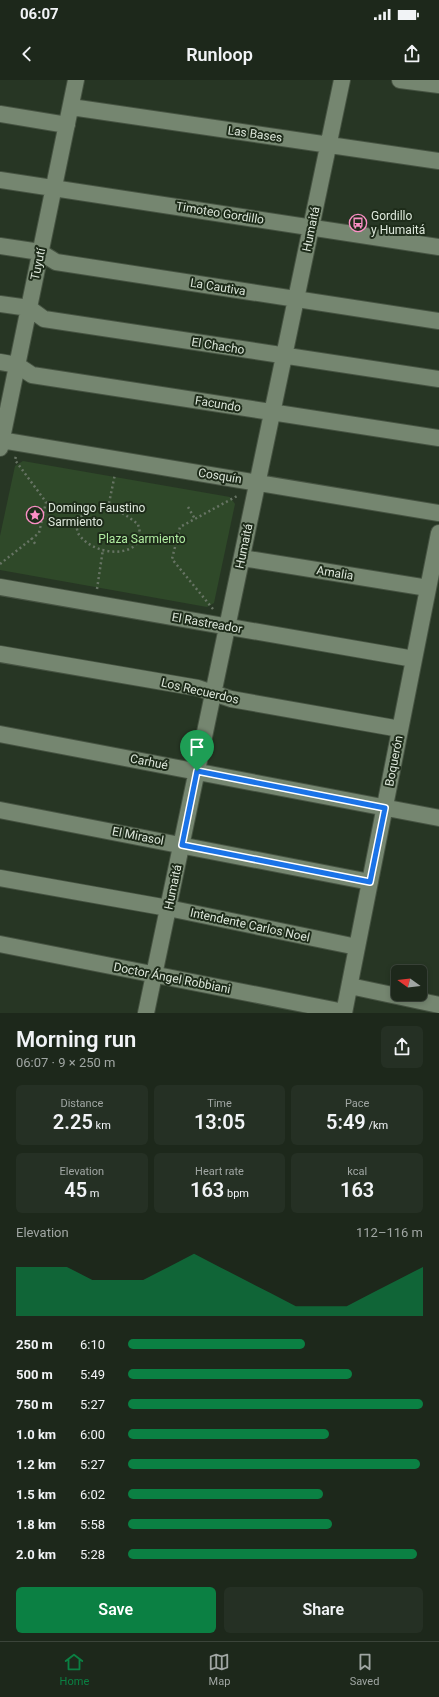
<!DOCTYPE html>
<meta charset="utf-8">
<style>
:root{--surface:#1d281b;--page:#253024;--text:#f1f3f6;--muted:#a0a6a3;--line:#3b443a;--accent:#0b8043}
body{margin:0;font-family:Roboto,sans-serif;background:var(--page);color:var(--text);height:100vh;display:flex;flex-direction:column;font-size:15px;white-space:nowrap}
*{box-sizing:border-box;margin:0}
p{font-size:13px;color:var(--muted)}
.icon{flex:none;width:22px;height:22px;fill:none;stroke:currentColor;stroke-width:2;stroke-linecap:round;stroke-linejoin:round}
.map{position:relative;height:933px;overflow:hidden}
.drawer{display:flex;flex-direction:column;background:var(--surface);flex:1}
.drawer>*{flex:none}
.needle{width:26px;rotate:285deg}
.controls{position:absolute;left:391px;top:885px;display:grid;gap:8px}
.controls a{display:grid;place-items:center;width:36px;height:36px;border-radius:6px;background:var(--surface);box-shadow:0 2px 6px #0003,0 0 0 1px var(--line);font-size:20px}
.pin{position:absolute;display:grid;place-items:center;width:34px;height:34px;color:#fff;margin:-41px -17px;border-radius:50% 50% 50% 0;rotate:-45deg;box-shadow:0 0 4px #0007}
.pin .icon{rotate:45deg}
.round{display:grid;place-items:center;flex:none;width:42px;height:42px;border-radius:6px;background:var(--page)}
.overview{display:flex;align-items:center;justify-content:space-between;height:68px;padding:0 16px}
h1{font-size:22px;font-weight:600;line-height:30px}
.metrics{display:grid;grid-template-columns:repeat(3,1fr);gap:6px;height:68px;padding:4px 16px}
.metrics div{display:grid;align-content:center;border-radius:6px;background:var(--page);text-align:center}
.metrics b{font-size:20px;font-weight:600}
.metrics small{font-size:11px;font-weight:400}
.metrics p{font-size:11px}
.chart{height:112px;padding:8px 16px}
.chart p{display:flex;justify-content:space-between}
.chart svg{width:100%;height:72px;margin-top:4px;fill:var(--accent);opacity:.7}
.primary-button{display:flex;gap:8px;margin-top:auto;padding:8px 16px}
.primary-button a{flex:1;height:46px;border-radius:6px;background:var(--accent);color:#fff;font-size:16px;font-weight:600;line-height:46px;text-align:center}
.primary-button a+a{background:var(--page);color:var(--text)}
ul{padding:0 16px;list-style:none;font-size:13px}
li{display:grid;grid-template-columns:64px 48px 1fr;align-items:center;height:30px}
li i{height:10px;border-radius:5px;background:var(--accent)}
.status{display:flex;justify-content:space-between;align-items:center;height:28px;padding:0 20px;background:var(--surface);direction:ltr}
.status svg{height:11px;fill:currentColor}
header{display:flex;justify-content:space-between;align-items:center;height:52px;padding:0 16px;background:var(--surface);font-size:18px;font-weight:600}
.tab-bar{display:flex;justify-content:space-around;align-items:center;height:56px;border-top:1px solid var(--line);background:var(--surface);font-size:11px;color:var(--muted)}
.tab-bar a{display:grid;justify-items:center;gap:2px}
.tab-bar .current{color:var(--accent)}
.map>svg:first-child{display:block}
.green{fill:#2f4929}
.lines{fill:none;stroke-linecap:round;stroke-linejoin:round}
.minor-casing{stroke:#465342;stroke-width:18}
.path{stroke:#677464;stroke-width:2.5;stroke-dasharray:2 3;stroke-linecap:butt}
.minor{stroke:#758670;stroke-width:16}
.route-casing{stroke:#fff;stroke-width:8}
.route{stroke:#1a73e8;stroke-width:5}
.labels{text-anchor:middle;stroke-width:4;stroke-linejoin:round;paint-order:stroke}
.street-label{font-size:12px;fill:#dee8dc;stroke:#1e2c1a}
.poi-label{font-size:12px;fill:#dee8dc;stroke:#1e2c1a;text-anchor:start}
.park-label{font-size:12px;fill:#afeba0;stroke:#1e2c1a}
</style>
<div class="status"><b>06:07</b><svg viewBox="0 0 49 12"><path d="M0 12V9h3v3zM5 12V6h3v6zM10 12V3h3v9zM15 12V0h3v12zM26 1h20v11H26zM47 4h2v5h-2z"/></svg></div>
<header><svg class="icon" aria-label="back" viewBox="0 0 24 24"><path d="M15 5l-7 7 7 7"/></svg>Runloop<svg class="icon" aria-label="share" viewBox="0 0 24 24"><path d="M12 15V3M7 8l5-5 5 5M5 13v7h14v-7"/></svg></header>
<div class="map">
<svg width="439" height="933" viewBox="0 0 439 933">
<rect width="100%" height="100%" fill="#273624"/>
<!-- green -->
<path class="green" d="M 23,381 L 230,417 L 235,424 L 214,523 L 207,527 L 0,490 L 0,456 L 15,386 Z"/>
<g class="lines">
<defs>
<path id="minor" d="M 400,0 L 439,5
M 71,27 L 439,81
M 0,34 L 67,45
M 0,100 L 439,167
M 0,166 L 40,172 L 56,182 L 439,241
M 0,224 L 29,228 L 44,239 L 439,299
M 0,282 L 17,285 L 32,295 L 439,358
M 0,360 L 439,433
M 0,368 L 76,0
M 242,478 L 428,508
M 0,507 L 414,579
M 0,574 L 198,608 L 231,619 L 400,649
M 0,654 L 439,738
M 0,730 L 370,802
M 0,798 L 168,828 L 357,867
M 0,864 L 344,932
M 350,906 L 439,925
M 146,933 L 342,0
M 344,933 L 439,453"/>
</defs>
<!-- minor casing -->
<use href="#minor" class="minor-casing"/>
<!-- path -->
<path class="path" d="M 188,427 L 195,439
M 108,428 L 124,434 L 138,444 L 141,457 C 139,460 136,465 133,467 C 117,477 91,470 80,456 C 77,453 77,448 76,444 C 86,428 89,429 108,428 Z
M 108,428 L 115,394
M 42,437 L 79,445
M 138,456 L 176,463
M 31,458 L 36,465
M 0,484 L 39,453 L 46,422 L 15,380 L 16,376
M 97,509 L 103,469
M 213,529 L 172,479 L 180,447 L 239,415"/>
<!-- minor -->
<use href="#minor" class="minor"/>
</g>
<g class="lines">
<defs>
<path id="route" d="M 197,691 L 385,728 L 370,802 L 182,765 Z"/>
</defs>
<!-- route casing -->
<use href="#route" class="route-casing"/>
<!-- route -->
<use href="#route" class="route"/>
</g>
<!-- icons -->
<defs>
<symbol id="bus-ring" viewBox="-11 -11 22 22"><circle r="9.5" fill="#1e2c1a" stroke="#fb8fc5" stroke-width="1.5"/><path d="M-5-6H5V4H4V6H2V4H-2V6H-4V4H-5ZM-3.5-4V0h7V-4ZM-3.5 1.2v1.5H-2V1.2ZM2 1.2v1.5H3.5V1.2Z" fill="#fb8fc5"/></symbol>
<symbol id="sight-ring" viewBox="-11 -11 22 22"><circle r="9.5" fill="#1e2c1a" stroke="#fb8fc5" stroke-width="1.5"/><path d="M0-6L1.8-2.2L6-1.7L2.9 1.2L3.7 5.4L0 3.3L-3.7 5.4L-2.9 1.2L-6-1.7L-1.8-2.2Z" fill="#fb8fc5"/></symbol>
</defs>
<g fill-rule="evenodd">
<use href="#bus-ring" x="348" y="133" width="20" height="20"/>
<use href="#sight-ring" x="25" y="425" width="20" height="20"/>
</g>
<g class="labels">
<!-- street labels -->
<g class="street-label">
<text transform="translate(255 54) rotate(8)" y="4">Las Bases</text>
<text transform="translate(220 133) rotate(9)" y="4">Timoteo Gordillo</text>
<text transform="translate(311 149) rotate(-78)" y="4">Humaitá</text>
<text transform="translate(38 184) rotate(-78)" y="4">Tuyutí</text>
<text transform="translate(218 207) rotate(9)" y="4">La Cautiva</text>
<text transform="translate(218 266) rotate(9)" y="4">El Chacho</text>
<text transform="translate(218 324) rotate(9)" y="4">Facundo</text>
<text transform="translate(220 396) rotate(9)" y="4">Cosquín</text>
<text transform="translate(244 466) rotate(-78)" y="4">Humaitá</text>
<text transform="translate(335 493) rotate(9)" y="4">Amalia</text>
<text transform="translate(207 543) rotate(10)" y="4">El Rastreador</text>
<text transform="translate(200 611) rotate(13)" y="4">Los Recuerdos</text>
<text transform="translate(394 681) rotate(-79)" y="4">Boquerón</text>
<text transform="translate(149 682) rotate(11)" y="4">Carhué</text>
<text transform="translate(138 756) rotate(11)" y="4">El Mirasol</text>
<text transform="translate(173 807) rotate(-78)" y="4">Humaitá</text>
<text transform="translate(250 845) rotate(12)" y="4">Intendente Carlos Noel</text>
<text transform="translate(172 898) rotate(11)" y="4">Doctor Ángel Robbiani</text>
</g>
<!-- poi labels -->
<g class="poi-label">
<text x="371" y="140">Gordillo<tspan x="371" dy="14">y Humaitá</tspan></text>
<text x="48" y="432">Domingo Faustino<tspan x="48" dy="14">Sarmiento</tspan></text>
</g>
<!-- park labels -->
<g class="park-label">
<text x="142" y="463">Plaza Sarmiento</text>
</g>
</g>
</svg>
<div class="controls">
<a><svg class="needle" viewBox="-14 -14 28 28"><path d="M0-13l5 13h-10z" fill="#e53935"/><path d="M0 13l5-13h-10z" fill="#a0a6a3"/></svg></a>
</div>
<div class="pin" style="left:197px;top:691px;background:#1e9e55"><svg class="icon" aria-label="arrive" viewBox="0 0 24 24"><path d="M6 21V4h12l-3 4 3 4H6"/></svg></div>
</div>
<section class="drawer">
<div class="overview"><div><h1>Morning run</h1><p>06:07 · 9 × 250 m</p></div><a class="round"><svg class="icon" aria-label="share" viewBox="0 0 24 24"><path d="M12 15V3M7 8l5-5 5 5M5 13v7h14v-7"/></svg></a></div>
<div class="metrics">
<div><p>Distance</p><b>2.25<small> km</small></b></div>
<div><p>Time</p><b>13:05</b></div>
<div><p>Pace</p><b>5:49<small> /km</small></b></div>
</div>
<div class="metrics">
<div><p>Elevation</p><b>45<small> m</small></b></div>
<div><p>Heart rate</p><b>163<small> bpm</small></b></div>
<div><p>kcal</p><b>163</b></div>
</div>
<div class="chart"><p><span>Elevation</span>112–116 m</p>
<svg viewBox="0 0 160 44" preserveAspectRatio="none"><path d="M0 44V14L10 14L20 14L30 22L40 22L50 22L60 14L70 6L80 14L90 22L100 30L110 38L120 38L130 38L140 30L150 22L160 14V44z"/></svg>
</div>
<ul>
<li><b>250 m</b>6:10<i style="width:60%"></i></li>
<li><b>500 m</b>5:49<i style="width:76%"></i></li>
<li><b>750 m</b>5:27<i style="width:100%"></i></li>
<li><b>1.0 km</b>6:00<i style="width:68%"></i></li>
<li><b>1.2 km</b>5:27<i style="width:99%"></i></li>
<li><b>1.5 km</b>6:02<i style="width:66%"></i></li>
<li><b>1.8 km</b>5:58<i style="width:69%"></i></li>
<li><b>2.0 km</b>5:28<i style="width:98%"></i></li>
</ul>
<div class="primary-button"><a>Save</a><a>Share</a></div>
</section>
<nav class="tab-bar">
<a class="current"><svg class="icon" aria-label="home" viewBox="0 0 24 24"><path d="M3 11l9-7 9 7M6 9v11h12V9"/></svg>Home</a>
<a><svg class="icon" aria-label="map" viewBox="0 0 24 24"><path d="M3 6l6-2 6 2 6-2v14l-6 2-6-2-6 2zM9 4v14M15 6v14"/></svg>Map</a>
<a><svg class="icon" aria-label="saved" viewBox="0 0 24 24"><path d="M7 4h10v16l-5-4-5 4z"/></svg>Saved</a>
</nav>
